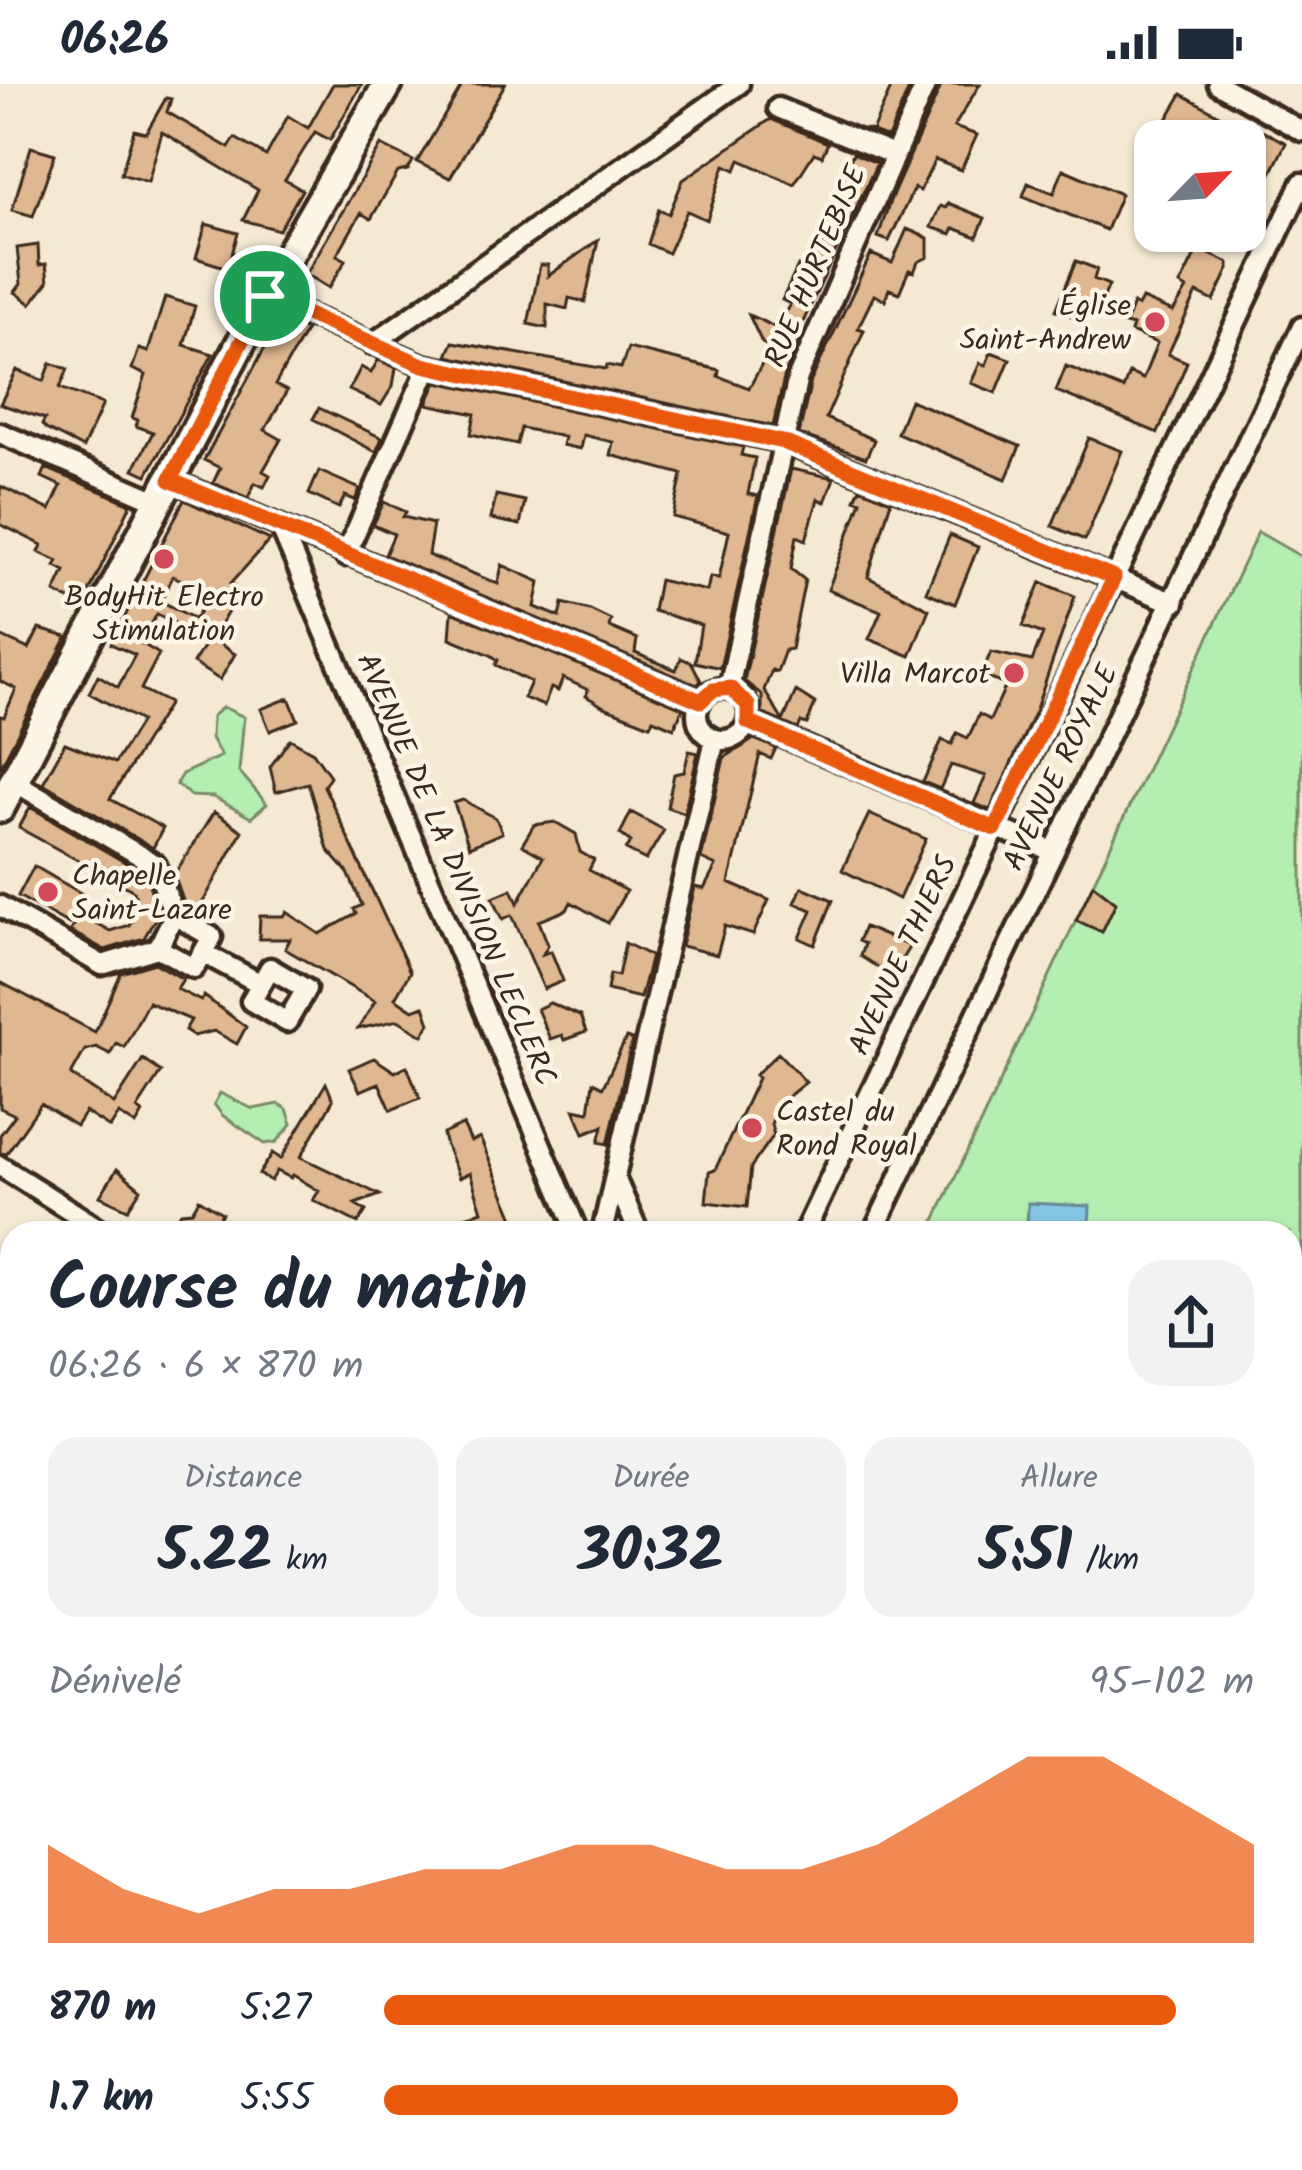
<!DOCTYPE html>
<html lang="fr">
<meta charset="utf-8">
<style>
:root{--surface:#fff;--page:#f2f2f3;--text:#1f2937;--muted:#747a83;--accent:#ea580c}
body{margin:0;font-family:Kalam,sans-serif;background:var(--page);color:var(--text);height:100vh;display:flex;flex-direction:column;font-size:45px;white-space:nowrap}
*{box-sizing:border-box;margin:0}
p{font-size:39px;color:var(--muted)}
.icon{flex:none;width:66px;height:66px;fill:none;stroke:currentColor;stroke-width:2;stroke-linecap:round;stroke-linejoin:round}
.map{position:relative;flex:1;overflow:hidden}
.side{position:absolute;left:0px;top:1137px;width:1302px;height:951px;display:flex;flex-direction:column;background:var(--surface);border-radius:36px 36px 0 0;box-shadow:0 3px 9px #0004}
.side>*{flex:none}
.needle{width:78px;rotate:65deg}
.controls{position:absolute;left:1134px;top:36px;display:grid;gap:24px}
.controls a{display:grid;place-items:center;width:132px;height:132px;border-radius:24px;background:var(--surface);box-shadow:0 3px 9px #0004;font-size:60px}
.pin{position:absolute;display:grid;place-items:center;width:102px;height:102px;color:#fff;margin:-51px;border:6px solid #fff;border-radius:50%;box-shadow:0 3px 12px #0007}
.round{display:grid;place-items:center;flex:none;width:126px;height:126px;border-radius:36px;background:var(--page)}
.overview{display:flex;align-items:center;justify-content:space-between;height:204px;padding:0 48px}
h1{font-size:66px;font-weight:800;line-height:90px}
.metrics{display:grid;grid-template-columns:repeat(3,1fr);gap:18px;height:204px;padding:12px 48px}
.metrics div{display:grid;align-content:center;border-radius:30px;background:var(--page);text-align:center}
.metrics b{font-size:60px;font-weight:800}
.metrics small{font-size:33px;font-weight:400}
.metrics p{font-size:33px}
.chart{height:336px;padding:24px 48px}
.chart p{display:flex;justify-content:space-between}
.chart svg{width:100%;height:216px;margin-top:12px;fill:var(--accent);opacity:.7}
ul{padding:0 48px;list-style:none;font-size:39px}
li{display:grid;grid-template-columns:192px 144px 1fr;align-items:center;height:90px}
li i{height:30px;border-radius:15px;background:var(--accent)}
.status{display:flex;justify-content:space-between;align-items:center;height:84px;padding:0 60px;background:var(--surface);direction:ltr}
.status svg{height:33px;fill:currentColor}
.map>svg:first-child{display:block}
.green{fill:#b5eeb1;stroke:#788c68;stroke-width:3}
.water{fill:#85c6e6;stroke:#678896;stroke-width:3}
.building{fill:#dfb790;stroke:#3b2a1e;stroke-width:3;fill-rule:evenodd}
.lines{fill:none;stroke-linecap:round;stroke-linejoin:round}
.minor-casing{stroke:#3b2a1e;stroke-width:27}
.secondary-casing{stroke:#3b2a1e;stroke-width:36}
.minor{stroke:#fcf5e5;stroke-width:18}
.secondary{stroke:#fcf5e5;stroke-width:27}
.route-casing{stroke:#fff;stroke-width:24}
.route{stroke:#ea580c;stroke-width:15}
.poi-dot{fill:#d1495b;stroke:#fcf5e5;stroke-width:4.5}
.labels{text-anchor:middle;stroke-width:9;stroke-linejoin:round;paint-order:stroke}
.street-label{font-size:30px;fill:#3b2a1e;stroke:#fcf5e5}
.poi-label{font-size:30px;fill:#3b2a1e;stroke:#fcf5e5;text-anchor:end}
</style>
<div class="status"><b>06:26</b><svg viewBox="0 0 49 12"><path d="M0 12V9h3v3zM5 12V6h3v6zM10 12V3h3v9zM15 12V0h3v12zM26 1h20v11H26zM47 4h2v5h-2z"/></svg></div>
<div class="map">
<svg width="1302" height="2086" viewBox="0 0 1302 2086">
<rect width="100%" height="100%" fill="#f6e9d4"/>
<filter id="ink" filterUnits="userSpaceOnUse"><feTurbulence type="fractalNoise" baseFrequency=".00833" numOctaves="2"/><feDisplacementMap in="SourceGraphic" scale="24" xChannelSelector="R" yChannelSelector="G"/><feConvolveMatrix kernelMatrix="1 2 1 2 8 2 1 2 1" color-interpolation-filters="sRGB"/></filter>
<g filter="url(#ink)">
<!-- green -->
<path class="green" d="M 1258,448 L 1302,473 L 1302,2086 L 485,2086 L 489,2076 L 1290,2076 L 1290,1149 L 929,1149 Z
M 223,623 L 244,633 L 239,687 L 267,720 L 251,734 L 213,713 L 191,712 L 176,700 L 182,690 L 221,672 L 211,654 L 212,632 Z
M 220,1009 L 253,1025 L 279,1020 L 287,1025 L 292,1040 L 277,1058 L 265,1060 L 222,1031 L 214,1020 Z"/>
<!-- water -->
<path class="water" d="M 1028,1119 L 1090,1122 L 1089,1149 L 1027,1149 Z"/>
<!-- building -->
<path class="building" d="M 333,0 L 362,0 L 330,56 L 315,48 L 285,96 L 302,106 L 279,146 L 243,136 L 258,106 L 162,48 L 148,98 L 121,90 L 134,46 L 146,49 L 166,14 L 171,15 L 167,28 L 229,64 L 235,54 L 266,72 L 288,32 L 308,44 Z
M 463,0 L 505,0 L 450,94 L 417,78 Z
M 893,0 L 911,0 L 888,54 L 865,45 L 872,47 Z
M 942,0 L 980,0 L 954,43 L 977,51 L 961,86 L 935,76 L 920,107 L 914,104 L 889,157 L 878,153 L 890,117 Z
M 1182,10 L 1226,35 L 1219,47 L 1235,57 L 1201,57 L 1166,37 Z
M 771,35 L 828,59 L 822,72 L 814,69 L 794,100 L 740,76 L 736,86 L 725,81 L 707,136 L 687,127 L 668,169 L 648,160 L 659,125 L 669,130 L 683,96 Z
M 1263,47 L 1286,59 L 1245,142 L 1245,83 Z
M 381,61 L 413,77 L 408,86 L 398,88 L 371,135 L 361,129 L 337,171 L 346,176 L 329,204 L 306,190 Z
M 31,63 L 55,70 L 33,132 L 12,126 Z
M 853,69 L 877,79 L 796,253 L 800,255 L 785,290 L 773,342 L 447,272 L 453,258 L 606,285 L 607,281 L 621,284 L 628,264 L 719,286 L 718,292 L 749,304 L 771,264 L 762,259 L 749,231 L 777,244 L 790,220 L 782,216 L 798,182 L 810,188 L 826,151 L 834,131 L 829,129 Z
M 1063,85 L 1121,110 L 1106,146 L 1023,112 L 1028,99 L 1054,109 Z
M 948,119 L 985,134 L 977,153 L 954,144 L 951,150 L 931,143 L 940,122 L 946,124 Z
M 206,140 L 238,149 L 228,184 L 196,174 Z
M 907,145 L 928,154 L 928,173 L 918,178 L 914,188 L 909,186 L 899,209 L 889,205 L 885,216 L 874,211 L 858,244 L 864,246 L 826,334 L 874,356 L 866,374 L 799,350 L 811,297 L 871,170 L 892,179 Z
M 598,156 L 585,218 L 569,214 L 567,225 L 547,220 L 547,244 L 528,240 L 540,181 L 548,181 L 548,192 Z
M 38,161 L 39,181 L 46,180 L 48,198 L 31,220 L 15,208 L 21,200 L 17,164 Z
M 1198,165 L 1229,179 L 1229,185 L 1214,217 L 1197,209 L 1168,270 L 1187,278 L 1158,349 L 1056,307 L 1066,282 L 1123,305 L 1129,289 L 1143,295 L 1157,259 L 1131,248 L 1133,242 L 1125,240 L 1133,220 L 1138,223 L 1142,215 L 1173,228 L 1187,205 L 1180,201 Z
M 1076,177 L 1097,185 L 1094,195 L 1109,201 L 1096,231 L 1081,225 L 1077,234 L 1056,226 Z
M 165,213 L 195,222 L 184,261 L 213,270 L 147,391 L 134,385 L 153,348 L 136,342 L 138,336 L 132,334 L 146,291 L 132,285 L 139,265 L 148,268 Z
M 281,234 L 306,246 L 275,301 L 287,307 L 265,346 L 281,355 L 263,387 L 270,391 L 264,403 L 255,399 L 248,414 L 213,399 L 220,384 L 204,376 Z
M 991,268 L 1010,275 L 996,309 L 971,299 L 980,279 L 986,281 Z
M 378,276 L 396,284 L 393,302 L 381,321 L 349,306 L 361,283 L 371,289 Z
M 51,279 L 68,285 L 60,304 L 103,320 L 83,364 L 46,345 L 42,341 L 45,335 L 0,320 L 17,286 L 44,297 Z
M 437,298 L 743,363 L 741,371 L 755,374 L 748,410 L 758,412 L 720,584 L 695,578 L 701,541 L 653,527 L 659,496 L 707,507 L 710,493 L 719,494 L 729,448 L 673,433 L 682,390 L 610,371 L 613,358 L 583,351 L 580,365 L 562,361 L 564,353 L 521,344 L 517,360 L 471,350 L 475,330 L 427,320 Z
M 910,316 L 1020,362 L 1006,395 L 897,349 Z
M 319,324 L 382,354 L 376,368 L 313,335 Z
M 1089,354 L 1122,367 L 1085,456 L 1052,442 Z
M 46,384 L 131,420 L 82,523 L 55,508 L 65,487 L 55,482 L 58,477 L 39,468 L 42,461 L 0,440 L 0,402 L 50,426 L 61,402 L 42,393 Z
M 791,385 L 834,394 L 825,418 L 818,415 L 806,456 L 797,452 L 791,485 L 805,496 L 791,565 L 785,566 L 777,588 L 772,586 L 764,606 L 783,637 L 796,607 L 815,619 L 807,640 L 801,638 L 798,645 L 762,629 L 762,611 L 744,597 Z
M 319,387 L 360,405 L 355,416 L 345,412 L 339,424 L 309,410 Z
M 860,404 L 891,417 L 868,493 L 929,525 L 910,572 L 869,555 L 881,527 L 828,506 L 861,417 L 855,415 Z
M 496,411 L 525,417 L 520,441 L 491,435 Z
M 184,416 L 270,456 L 231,499 L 234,501 L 222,522 L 229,526 L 212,555 L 235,570 L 220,596 L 193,579 L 208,556 L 157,530 L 141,559 L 159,570 L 141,605 L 169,619 L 110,715 L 163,744 L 153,764 L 43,699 L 65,659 L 115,679 L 141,637 L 89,609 L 98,591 L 118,603 L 135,571 L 111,560 ZM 173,492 L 210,510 L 195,535 L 161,517 Z
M 384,418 L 406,428 L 403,433 L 433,440 L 428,471 L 498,500 L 502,481 L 540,498 L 535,523 L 560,533 L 563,519 L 590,526 L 611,536 L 609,543 L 637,555 L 635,569 L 676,586 L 681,574 L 692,579 L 701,597 L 697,601 L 385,471 L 394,450 L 373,441 Z
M 950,451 L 978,463 L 955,520 L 926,508 Z
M 1041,498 L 1075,512 L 1036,625 L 990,726 L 974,719 L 986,692 L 951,681 L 940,705 L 923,698 L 942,656 L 952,660 L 957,649 L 968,654 L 979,630 L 990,636 L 1006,601 L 981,591 L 991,568 L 1032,577 L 1043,550 L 1023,542 Z
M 452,528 L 683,624 L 674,644 L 653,635 L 650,641 L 604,623 L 586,612 L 588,606 L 563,594 L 558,607 L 551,604 L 544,622 L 524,614 L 531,598 L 496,581 L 498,576 L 491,571 L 450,554 Z
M 39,545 L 67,553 L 0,684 L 0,632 L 4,633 L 16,605 L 0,597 L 0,552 L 29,565 Z
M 289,614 L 298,636 L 270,647 L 261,625 Z
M 290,655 L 313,668 L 330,692 L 324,702 L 410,888 L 395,914 L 413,926 L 424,922 L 430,939 L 423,951 L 398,936 L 358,945 L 375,917 L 285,865 L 290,855 L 259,855 L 260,832 L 284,832 L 287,828 L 320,850 L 356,830 L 354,825 L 362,821 L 348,789 L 328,766 L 308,699 L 276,708 L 270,683 Z
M 754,655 L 776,664 L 771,675 L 760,670 L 729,799 L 769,816 L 753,851 L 725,842 L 717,871 L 681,862 L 695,803 L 704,805 L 716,782 L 701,775 L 724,674 Z
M 689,667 L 698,669 L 684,729 L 667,723 L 674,690 L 684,688 Z
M 463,716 L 496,734 L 502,749 L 469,763 L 454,719 Z
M 30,723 L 145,790 L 159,828 L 144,854 L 105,866 L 70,847 L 79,830 L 110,847 L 129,841 L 139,823 L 136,814 L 134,807 L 19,744 Z
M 214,728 L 242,747 L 197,829 L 185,822 L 174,791 Z
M 631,728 L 664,746 L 646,776 L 626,766 L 631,758 L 620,750 Z
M 869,730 L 926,755 L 899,815 L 842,786 Z
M 555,738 L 576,750 L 580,768 L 594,776 L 589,786 L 626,807 L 608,839 L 571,818 L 567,826 L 539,837 L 548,861 L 543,870 L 551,867 L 563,897 L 544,905 L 512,831 L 503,835 L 493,813 L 512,805 L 518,819 L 543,773 L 522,761 L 534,741 Z
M 34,782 L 84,811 L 69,840 L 18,812 Z
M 1093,800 L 1116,818 L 1102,848 L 1076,836 Z
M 802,803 L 833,816 L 815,861 L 800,854 L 812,826 L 795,819 Z
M 864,843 L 910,862 L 895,886 L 882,886 L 860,872 L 864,860 L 858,857 Z
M 625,859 L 651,872 L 640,914 L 607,906 L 610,890 L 618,892 Z
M 155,879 L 183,895 L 177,905 L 201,917 L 204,912 L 246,943 L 237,960 L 214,947 L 194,952 L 185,946 L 191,936 L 148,918 L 124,963 L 116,959 L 110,970 L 96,963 L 85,966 L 71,991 L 114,1020 L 143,975 L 161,988 L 137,1025 L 143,1029 L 136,1041 L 119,1030 L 110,1044 L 85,1028 L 76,1042 L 41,1020 L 6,1070 L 0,1069 L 0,1051 L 15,1031 L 0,1024 L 0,898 L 95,948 L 121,889 Z
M 550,919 L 580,932 L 586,948 L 564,956 L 562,951 L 550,955 L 537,925 Z
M 626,954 L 632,956 L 608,1060 L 599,1058 L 603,1042 L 584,1049 L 574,1025 L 589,1028 L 593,998 L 603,1003 Z
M 778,969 L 806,998 L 780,1019 L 771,1040 L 774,1051 L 751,1083 L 747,1123 L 706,1118 L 709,1088 L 715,1086 L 758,994 L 755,991 Z
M 374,974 L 395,988 L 407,982 L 420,1014 L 391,1026 L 379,999 L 360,1007 L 349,985 Z
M 326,999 L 333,1016 L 301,1073 L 380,1111 L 355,1120 L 366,1127 L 358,1139 L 313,1116 L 319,1107 L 293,1091 L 291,1094 L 277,1087 L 271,1097 L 259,1090 L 273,1069 L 281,1075 Z
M 463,1041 L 471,1058 L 480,1054 L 514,1134 L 479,1149 L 419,1149 L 482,1127 L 470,1089 L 459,1094 L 445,1059 L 443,1050 Z
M 117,1085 L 141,1105 L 128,1125 L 100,1112 Z
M 199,1115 L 222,1129 L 216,1140 L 230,1149 L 178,1149 L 175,1137 L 181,1128 L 192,1127 Z"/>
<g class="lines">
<defs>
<path id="minor" d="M 1218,0 L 1302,47
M 778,24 L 894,71
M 265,212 L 423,281 L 783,358 L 1174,519
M 372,260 L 739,0
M 0,349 L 157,417
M 170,396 L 701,617
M 281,444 L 578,1149
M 345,472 L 424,293 L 423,281
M 729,604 L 798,293 L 926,0
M697 630a26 26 0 1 1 52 0a26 26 0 1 1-52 0Z
M 748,638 L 1052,767
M 0,822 L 102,881 L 158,864 L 174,831 L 156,781 L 13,697
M 174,831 L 212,853 L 203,869 L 261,900 L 251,917 L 287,938 L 306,905 L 270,884 L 261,900
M 158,864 L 194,884 L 203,869
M 0,1082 L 106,1149
M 616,1096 L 639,1149
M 602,1149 L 715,655
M 804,1149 L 1302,99
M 873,1149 L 1302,243
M 0,1395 L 12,1392
M 0,1686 L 12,1683
M 0,1977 L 12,1978
M 80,2086 L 86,2076
M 431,2086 L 436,2076"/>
<path id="secondary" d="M 0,724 L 265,212 L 388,0"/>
</defs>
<!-- minor casing -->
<use href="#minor" class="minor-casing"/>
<!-- secondary casing -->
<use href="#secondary" class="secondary-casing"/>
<!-- minor -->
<use href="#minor" class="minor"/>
<!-- secondary -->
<use href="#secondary" class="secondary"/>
</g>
</g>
<g class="lines" filter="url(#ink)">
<defs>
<path id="route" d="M 265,212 L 423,281 L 783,358 L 1114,494 L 995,745 L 748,638 L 748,621 L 730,604 L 713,606 L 701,617 L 170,396 Z"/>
</defs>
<!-- route casing -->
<use href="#route" class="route-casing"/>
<!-- route -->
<use href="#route" class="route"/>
</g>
<!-- markers -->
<g class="poi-dot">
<circle cx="1155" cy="238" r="12"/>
<circle cx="164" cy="475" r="12"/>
<circle cx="1014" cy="589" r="12"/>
<circle cx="48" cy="808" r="12"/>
<circle cx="752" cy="1044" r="12"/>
</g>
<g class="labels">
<!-- street labels -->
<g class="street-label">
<text transform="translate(815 182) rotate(-67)" y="10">RUE HURTEBISE</text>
<text transform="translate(1060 683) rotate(-64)" y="10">AVENUE ROYALE</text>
<text transform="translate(457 785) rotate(67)" y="10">AVENUE DE LA DIVISION LECLERC</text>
<text transform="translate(902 871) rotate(-65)" y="10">AVENUE THIERS</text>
</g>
<!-- poi labels -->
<g class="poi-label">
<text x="1131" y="231">Église<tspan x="1131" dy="34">Saint-Andrew</tspan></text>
<text x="164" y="522" text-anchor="middle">BodyHit Electro<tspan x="164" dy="34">Stimulation</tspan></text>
<text x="990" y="599">Villa Marcot</text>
<text x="72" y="801" text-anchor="start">Chapelle<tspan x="72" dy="34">Saint-Lazare</tspan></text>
<text x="776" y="1037" text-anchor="start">Castel du<tspan x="776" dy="34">Rond Royal</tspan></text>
</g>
</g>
</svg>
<div class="controls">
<a><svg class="needle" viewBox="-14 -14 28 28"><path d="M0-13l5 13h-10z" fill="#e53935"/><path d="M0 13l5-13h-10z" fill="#747a83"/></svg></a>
</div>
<div class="pin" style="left:265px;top:212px;background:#1e9e55"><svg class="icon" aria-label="arrive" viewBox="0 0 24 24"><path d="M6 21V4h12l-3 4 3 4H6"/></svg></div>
<section class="side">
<div class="overview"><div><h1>Course du matin</h1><p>06:26 · 6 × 870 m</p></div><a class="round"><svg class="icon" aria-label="share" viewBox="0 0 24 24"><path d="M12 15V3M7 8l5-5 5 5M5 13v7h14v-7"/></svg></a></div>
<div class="metrics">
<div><p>Distance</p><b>5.22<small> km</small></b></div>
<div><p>Durée</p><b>30:32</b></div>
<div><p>Allure</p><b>5:51<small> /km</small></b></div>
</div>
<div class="chart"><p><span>Dénivelé</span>95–102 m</p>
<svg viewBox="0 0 160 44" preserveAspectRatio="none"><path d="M0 44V24L10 33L20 38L30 33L40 33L50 29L60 29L70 24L80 24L90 29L100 29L110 24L120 15L130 6L140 6L150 15L160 24V44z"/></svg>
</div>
<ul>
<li><b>870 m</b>5:27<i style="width:91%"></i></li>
<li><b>1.7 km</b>5:55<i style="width:66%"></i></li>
</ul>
</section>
</div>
